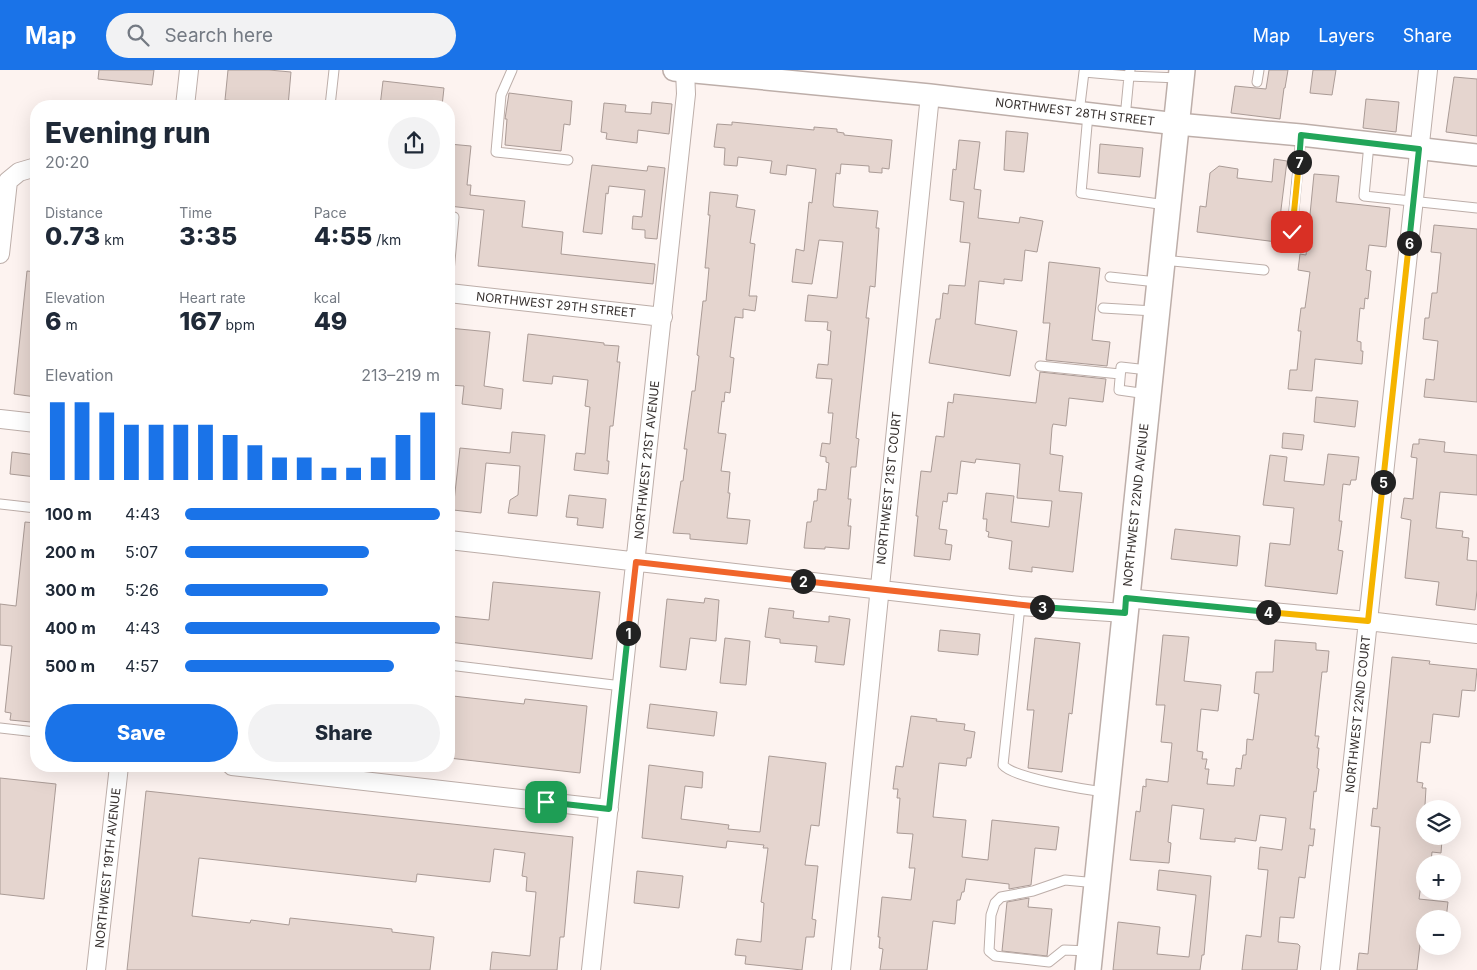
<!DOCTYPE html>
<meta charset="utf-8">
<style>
:root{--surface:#fff;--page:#f2f2f3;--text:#1f2937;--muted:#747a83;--accent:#1a73e8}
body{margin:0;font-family:Inter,sans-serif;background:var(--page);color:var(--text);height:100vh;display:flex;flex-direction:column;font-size:19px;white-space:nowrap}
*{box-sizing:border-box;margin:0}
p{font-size:16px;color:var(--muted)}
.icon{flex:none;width:28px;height:28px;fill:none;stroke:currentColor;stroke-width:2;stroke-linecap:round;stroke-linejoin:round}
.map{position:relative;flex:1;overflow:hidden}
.details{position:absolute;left:30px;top:30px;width:425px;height:672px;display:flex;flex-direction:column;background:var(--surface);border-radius:20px;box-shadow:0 5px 20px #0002}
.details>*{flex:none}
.fabs{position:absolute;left:1416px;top:730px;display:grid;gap:10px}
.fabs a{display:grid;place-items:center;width:45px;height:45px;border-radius:50%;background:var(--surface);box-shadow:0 5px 20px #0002;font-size:25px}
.pin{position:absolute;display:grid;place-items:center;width:42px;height:42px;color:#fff;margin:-21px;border-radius:10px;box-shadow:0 2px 8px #0006}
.km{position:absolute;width:25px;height:25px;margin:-12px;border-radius:50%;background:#222;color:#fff;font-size:14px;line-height:25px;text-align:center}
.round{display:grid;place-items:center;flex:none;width:52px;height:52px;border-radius:26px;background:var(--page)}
.overview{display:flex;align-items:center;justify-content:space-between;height:85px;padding:0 15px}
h1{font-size:28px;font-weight:800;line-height:38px}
.figures{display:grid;grid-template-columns:repeat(3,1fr);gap:8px;height:85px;padding:5px 15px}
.figures div{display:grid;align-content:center}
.figures b{font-size:25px;font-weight:800}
.figures small{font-size:14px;font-weight:400}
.figures p{font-size:14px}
.chart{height:140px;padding:10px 15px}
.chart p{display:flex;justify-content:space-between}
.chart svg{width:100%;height:90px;margin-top:5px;stroke:var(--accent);stroke-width:6}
.cta{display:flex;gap:10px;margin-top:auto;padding:10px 15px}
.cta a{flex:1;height:58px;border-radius:30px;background:var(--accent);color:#fff;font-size:20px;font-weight:800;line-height:58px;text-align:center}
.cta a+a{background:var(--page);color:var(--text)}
ul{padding:0 15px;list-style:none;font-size:16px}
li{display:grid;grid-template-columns:80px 60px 1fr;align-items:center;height:38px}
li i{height:12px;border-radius:6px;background:var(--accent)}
header{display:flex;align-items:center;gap:30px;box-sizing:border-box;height:70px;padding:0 25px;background:var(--accent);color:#fff}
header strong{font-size:24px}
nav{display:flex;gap:28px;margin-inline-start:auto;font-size:18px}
.search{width:350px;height:45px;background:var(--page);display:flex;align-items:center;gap:12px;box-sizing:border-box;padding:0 18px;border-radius:28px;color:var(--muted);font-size:19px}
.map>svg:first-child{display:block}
.building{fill:#e5d5cf;stroke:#aa9b96}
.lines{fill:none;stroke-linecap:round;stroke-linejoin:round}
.service-casing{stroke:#bdaea9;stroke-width:11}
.minor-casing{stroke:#bdaea9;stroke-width:20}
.tertiary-casing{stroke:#bdaea9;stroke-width:24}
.secondary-casing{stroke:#bdaea9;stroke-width:28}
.service{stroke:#fff;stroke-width:9}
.minor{stroke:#fff;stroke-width:18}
.tertiary{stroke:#fff;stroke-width:21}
.secondary{stroke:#fff;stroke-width:25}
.split-1-casing{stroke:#fff;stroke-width:10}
.split-2-casing{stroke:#fff;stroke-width:10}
.split-3-casing{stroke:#fff;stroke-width:10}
.split-4-casing{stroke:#fff;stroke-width:10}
.split-5-casing{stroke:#fff;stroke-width:10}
.split-6-casing{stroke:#fff;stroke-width:10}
.split-7-casing{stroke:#fff;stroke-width:10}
.split-8-casing{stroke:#fff;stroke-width:10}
.split-1{stroke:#22a559;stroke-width:6}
.split-2{stroke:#f0652b;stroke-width:6}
.split-3{stroke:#f0652b;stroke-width:6}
.split-4{stroke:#22a559;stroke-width:6}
.split-5{stroke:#f5b400;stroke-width:6}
.split-6{stroke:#f5b400;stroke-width:6}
.split-7{stroke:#22a559;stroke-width:6}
.split-8{stroke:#f5b400;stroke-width:6}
.labels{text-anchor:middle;stroke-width:5;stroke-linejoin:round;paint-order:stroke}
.street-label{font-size:12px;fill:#383230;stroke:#fff}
</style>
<header>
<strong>Map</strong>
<div class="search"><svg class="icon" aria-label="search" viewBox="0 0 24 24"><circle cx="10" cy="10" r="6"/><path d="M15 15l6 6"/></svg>Search here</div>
<nav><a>Map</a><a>Layers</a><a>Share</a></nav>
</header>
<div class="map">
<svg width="1477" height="900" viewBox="0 0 1477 900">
<rect width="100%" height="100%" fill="#fdf3f0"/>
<!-- building -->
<path class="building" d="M 99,0 L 154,0 L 152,15 L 98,9 Z
M 228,0 L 269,0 L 291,2 L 288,36 L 265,36 L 265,34 L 225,30 Z
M 1269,0 L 1288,0 L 1285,18 L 1284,18 L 1280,49 L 1231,43 L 1235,16 L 1266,19 Z
M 1313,0 L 1336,0 L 1332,25 L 1310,23 Z
M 1454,7 L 1477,9 L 1477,66 L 1446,62 Z
M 383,11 L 444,18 L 442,36 L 380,36 Z
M 509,23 L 572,31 L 570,55 L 564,54 L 561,81 L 505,75 L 507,49 L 505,49 Z
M 1366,29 L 1399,32 L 1396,62 L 1363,58 Z
M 652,32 L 672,34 L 669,64 L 638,60 L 637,73 L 606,69 L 607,63 L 601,62 L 604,33 L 626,35 L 625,42 L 651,44 Z
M 732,52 L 814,60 L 814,57 L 837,59 L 837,62 L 844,63 L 844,65 L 892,70 L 889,99 L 882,98 L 882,103 L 869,102 L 869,96 L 841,94 L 840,104 L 836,103 L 833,135 L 834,137 L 878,141 L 876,158 L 879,158 L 875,217 L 870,216 L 866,248 L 869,248 L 856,368 L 859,369 L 858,377 L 856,397 L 851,397 L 848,429 L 851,429 L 848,456 L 851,456 L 849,479 L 825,477 L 825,479 L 804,478 L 807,452 L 811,452 L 814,431 L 817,431 L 818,419 L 826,420 L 829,393 L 826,392 L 826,387 L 820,386 L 822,373 L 830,374 L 833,343 L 828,343 L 832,309 L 816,308 L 818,294 L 828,295 L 831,261 L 827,260 L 828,252 L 805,251 L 808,225 L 837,228 L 843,172 L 819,170 L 812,214 L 792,212 L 796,179 L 804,181 L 809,132 L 812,133 L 816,99 L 787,95 L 786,105 L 770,103 L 772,91 L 738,87 L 737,96 L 724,95 L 725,78 L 714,77 L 717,54 L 732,55 Z
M 1006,61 L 1028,63 L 1024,102 L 1004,100 Z
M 959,70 L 980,72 L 974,119 L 981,120 L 978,148 L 1019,153 L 1020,147 L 1043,151 L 1037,182 L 1025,180 L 1022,211 L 1004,209 L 1004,214 L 979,211 L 975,254 L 1017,261 L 1010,306 L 929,293 L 936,249 L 940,249 L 943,223 L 948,224 L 949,215 L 965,216 L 970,173 L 960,172 L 964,132 L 950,130 L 953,99 L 956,100 Z
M 449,74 L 471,76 L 467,115 L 471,115 L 470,125 L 525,131 L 522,157 L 563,162 L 561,184 L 655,194 L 653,214 L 478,196 L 484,140 L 449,136 Z
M 1100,74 L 1143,78 L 1140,107 L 1098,103 Z
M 1274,89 L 1287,91 L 1277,172 L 1197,162 L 1200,136 L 1206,137 L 1210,103 L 1219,96 L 1238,99 L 1237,108 L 1272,112 Z
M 592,95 L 647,101 L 648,96 L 665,98 L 657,169 L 645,168 L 645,160 L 632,159 L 633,146 L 642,147 L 645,120 L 609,116 L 608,124 L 606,123 L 602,164 L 583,162 Z
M 1314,104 L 1339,106 L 1336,132 L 1390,138 L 1386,177 L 1369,175 L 1366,200 L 1371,201 L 1368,229 L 1365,228 L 1364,239 L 1360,238 L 1357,271 L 1361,272 L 1361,281 L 1363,281 L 1362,294 L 1315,289 L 1312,321 L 1288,319 L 1290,300 L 1297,300 L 1301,261 L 1298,261 L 1301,238 L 1305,238 L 1310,202 L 1298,200 L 1300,184 L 1306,185 Z
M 710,122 L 738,125 L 736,137 L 755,140 L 750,173 L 755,174 L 749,226 L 757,226 L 755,241 L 743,239 L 743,248 L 735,247 L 730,287 L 734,288 L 730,323 L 725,322 L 724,332 L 722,331 L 718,363 L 726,364 L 721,401 L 730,402 L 728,423 L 730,423 L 727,448 L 750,450 L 747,474 L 690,469 L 690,464 L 673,463 L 681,411 L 683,411 L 687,379 L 684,379 L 692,321 L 695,321 L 699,286 L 697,285 L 703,231 L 706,231 L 709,198 L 705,198 L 710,145 L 708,145 Z
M 1434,155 L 1477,159 L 1477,332 L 1424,327 L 1426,309 L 1434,310 L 1438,271 L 1423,269 L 1425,248 L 1429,248 L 1432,223 L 1437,223 L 1441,183 L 1431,182 Z
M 1049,192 L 1100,198 L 1092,270 L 1110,272 L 1107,296 L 1046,290 L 1050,253 L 1043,253 Z
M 27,201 L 36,202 L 36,327 L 14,324 Z
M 449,258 L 490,262 L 484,316 L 503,319 L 501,339 L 462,334 L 464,316 L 449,315 Z
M 528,264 L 604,273 L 604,275 L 619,276 L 617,292 L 620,292 L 613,356 L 610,356 L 607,391 L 609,391 L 608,404 L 574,400 L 576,383 L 585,384 L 590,337 L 585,336 L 588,310 L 553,306 L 552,314 L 523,311 Z
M 1040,302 L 1106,309 L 1103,332 L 1069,328 L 1066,356 L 1053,354 L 1052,358 L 1050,384 L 1063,386 L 1059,421 L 1082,423 L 1073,502 L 1032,497 L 1032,502 L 1009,499 L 1012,471 L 988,467 L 989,462 L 986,461 L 987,449 L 983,449 L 986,423 L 1014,426 L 1011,452 L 1049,457 L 1052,431 L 1017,428 L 1020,394 L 976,389 L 975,393 L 961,391 L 957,424 L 948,423 L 947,432 L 943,431 L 939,459 L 947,460 L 945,474 L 952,475 L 950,490 L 914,486 L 918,446 L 916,446 L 921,401 L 931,402 L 936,366 L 944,367 L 948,332 L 953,333 L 954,324 L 1036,333 Z
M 1316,327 L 1358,331 L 1355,357 L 1314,352 Z
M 512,362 L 545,365 L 537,446 L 508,443 L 510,430 L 518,425 L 520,396 L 486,393 L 481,443 L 453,440 L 460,378 L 510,383 Z
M 1283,363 L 1304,365 L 1302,380 L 1282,378 Z
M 1419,369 L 1445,372 L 1444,382 L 1477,385 L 1477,425 L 1440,422 L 1436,458 L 1463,461 L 1462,467 L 1469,468 L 1467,490 L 1477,491 L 1477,520 L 1475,540 L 1436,535 L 1439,512 L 1405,508 L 1411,450 L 1401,448 L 1404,428 L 1413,429 L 1417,388 L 1411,387 L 1413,374 L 1419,374 Z
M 12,382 L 36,385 L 36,407 L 10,404 Z
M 1328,384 L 1359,387 L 1356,410 L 1351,410 L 1350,415 L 1343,414 L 1339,451 L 1342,451 L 1338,480 L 1343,481 L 1337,524 L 1265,516 L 1270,473 L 1290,475 L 1294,438 L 1263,435 L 1270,385 L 1287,387 L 1284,411 L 1324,415 Z
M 569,425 L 606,429 L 603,458 L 577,455 L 578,448 L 566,447 Z
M 25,452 L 36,453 L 36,645 L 32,645 L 31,652 L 10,650 L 11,643 L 5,642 L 12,576 L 0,575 L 0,534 L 16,536 Z
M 1175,459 L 1240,466 L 1237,496 L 1171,489 Z
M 493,512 L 600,522 L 592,589 L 449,572 L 449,546 L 489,550 Z
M 705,528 L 719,530 L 716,571 L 690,568 L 686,600 L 660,597 L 667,529 L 704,533 Z
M 769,538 L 794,541 L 793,548 L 829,552 L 829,546 L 850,549 L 844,595 L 815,592 L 817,576 L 780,573 L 780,569 L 765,567 Z
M 940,560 L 980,564 L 978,585 L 938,581 Z
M 1163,565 L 1189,567 L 1184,611 L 1221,615 L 1218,641 L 1201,639 L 1197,681 L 1203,682 L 1202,689 L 1207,689 L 1205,699 L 1209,699 L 1207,714 L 1234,716 L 1236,698 L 1241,699 L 1243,685 L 1246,685 L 1247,669 L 1253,670 L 1259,624 L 1254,623 L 1256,602 L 1273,602 L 1275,570 L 1316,573 L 1316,580 L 1329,581 L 1327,602 L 1322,602 L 1315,666 L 1319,666 L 1317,678 L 1319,678 L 1317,698 L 1319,699 L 1316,722 L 1314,721 L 1310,759 L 1315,759 L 1313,776 L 1309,775 L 1305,808 L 1299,807 L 1294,848 L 1280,847 L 1278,872 L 1298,874 L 1300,876 L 1297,900 L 1242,900 L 1246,865 L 1261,867 L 1268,800 L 1258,799 L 1260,777 L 1282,780 L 1286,748 L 1260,745 L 1256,771 L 1235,768 L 1235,772 L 1200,769 L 1204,739 L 1172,735 L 1168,772 L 1171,773 L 1169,793 L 1130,790 L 1136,741 L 1140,742 L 1143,716 L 1146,717 L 1146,709 L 1168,712 L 1172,673 L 1161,672 L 1165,635 L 1156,635 Z
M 725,568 L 750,571 L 746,615 L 720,613 Z
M 1035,568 L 1080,573 L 1072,644 L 1069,643 L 1062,702 L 1028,698 L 1034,640 L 1027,640 Z
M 1392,587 L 1430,591 L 1429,594 L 1477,599 L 1475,621 L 1462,620 L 1459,647 L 1433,644 L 1430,673 L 1421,672 L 1417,712 L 1423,713 L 1422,718 L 1426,718 L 1425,735 L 1425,768 L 1442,770 L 1441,783 L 1432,782 L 1431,792 L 1424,792 L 1419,829 L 1448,832 L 1446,849 L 1423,849 L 1417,900 L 1357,900 L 1359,883 L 1368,884 L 1380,757 L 1371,756 L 1373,738 L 1377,739 Z
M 453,626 L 524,634 L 525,629 L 587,636 L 580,703 L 449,688 L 449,663 Z
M 650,634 L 717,642 L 714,666 L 647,658 Z
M 911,646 L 937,649 L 936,651 L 965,654 L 964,660 L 975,662 L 971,688 L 967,688 L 966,696 L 939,693 L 933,747 L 966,750 L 962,787 L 988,790 L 992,750 L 1059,757 L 1056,780 L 1035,778 L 1031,815 L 1009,819 L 1009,814 L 966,809 L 964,822 L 962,822 L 960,830 L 957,830 L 955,854 L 933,851 L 927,900 L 880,900 L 883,879 L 879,878 L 880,867 L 878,867 L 882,827 L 911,830 L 915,798 L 909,798 L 913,764 L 897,763 L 900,728 L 897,728 L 898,719 L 893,719 L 896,696 L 903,697 Z
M 769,686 L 826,693 L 819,756 L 811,755 L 805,795 L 818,796 L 812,849 L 816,850 L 814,867 L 806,867 L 802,900 L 745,894 L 746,886 L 735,885 L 737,869 L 761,872 L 764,833 L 761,832 L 768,778 L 763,778 L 764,775 L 727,771 L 726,778 L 642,768 L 649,695 L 703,702 L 702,718 L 685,716 L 681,749 L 729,755 L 728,759 L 760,762 Z
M 0,708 L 56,714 L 44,829 L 0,824 Z
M 146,721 L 573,767 L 564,867 L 560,867 L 557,900 L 490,900 L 492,882 L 530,886 L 536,822 L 526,821 L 527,807 L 522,806 L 525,783 L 494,779 L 490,812 L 417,804 L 416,812 L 199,788 L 192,846 L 250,853 L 251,850 L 289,855 L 290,848 L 392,859 L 392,862 L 434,867 L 430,900 L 127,900 Z
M 1159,800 L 1211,806 L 1204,885 L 1202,885 L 1200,900 L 1113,900 L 1118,852 L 1160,857 L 1157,884 L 1189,887 L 1196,825 L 1157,820 Z
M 637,801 L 683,806 L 679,838 L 634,833 Z
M 1029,828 L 1028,837 L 1052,839 L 1047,886 L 1002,881 L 1007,832 Z"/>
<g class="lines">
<defs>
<path id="service" d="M 512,0 L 501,25 L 496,82 L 568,90
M 1130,0 L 1129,6 L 1179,8
M 1257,12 L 1259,0
M 330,36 L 334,0
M 1079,43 L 1084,2 L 1129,6 L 1125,48
M 1088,44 L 1081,123 L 1166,135
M 1369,74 L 1364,126 L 1477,138
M 1292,161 L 1301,66
M 1163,190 L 1264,200
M 449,202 L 454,147
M 1110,207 L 1157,212
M 1103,238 L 1154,241
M 1040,296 L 1120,304
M 1147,324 L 1119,320 L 1121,297 L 1148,300
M 0,434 L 36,438
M 1020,536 L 1003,695 C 1013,708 1087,720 1106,722
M 449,595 L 622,616
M 0,658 L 36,662
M 1090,881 L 1064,880 L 1049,892 L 995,886 L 989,881 L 991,845 L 995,833 L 1001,827 L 1033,821 L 1065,810 L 1097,813"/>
<path id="minor" d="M 185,36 L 189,0
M 0,184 L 8,111 L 19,102 L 36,97
M 449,223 L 663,247
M 0,349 L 36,353
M 449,470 L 1020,536 L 1125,543
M 1126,528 L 1368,551 L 1477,564
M 232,696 L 609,739
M 96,900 L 119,696
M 591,900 L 686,24 L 685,0
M 841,900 L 930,25
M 1330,900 L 1428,0"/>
<path id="tertiary" d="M 674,0 L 930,25 L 1177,54 L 1301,65 L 1477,85"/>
<path id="secondary" d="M 1088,900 L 1182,0"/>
</defs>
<!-- service casing -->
<use href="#service" class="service-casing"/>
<!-- minor casing -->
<use href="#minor" class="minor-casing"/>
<!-- tertiary casing -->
<use href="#tertiary" class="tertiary-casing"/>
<!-- secondary casing -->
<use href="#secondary" class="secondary-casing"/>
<!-- service -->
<use href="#service" class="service"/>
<!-- minor -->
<use href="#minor" class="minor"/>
<!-- tertiary -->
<use href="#tertiary" class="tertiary"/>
<!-- secondary -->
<use href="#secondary" class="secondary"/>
</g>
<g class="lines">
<defs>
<path id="split-1" d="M 546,732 L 609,739 L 628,563"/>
<path id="split-2" d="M 628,563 L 636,492 L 803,511"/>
<path id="split-3" d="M 803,511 L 1042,537"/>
<path id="split-4" d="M 1042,537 L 1125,543 L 1126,528 L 1268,542"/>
<path id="split-5" d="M 1268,542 L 1368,551 L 1383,412"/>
<path id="split-6" d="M 1383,412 L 1409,173"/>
<path id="split-7" d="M 1299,92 L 1301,65 L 1419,79 L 1409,173"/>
<path id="split-8" d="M 1292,162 L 1299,92"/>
</defs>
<!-- split-1 casing -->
<use href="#split-1" class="split-1-casing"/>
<!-- split-2 casing -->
<use href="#split-2" class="split-2-casing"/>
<!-- split-3 casing -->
<use href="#split-3" class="split-3-casing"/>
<!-- split-4 casing -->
<use href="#split-4" class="split-4-casing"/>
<!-- split-5 casing -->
<use href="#split-5" class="split-5-casing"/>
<!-- split-6 casing -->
<use href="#split-6" class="split-6-casing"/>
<!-- split-7 casing -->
<use href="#split-7" class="split-7-casing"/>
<!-- split-8 casing -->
<use href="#split-8" class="split-8-casing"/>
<!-- split-1 -->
<use href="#split-1" class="split-1"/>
<!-- split-2 -->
<use href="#split-2" class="split-2"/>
<!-- split-3 -->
<use href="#split-3" class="split-3"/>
<!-- split-4 -->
<use href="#split-4" class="split-4"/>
<!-- split-5 -->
<use href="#split-5" class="split-5"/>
<!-- split-6 -->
<use href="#split-6" class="split-6"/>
<!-- split-7 -->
<use href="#split-7" class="split-7"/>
<!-- split-8 -->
<use href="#split-8" class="split-8"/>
</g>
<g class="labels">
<!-- street labels -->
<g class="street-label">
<text transform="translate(1075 42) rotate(7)" y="4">NORTHWEST 28TH STREET</text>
<text transform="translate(556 235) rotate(6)" y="4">NORTHWEST 29TH STREET</text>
<text transform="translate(647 390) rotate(-84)" y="4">NORTHWEST 21ST AVENUE</text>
<text transform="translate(889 418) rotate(-84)" y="4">NORTHWEST 21ST COURT</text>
<text transform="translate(1136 435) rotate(-84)" y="4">NORTHWEST 22ND AVENUE</text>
<text transform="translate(1358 644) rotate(-84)" y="4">NORTHWEST 22ND COURT</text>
<text transform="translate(108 798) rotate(-84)" y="4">NORTHWEST 19TH AVENUE</text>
</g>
</g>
</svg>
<div class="fabs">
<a><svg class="icon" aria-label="layers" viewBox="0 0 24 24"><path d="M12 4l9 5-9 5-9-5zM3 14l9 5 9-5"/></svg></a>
<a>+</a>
<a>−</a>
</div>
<div class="pin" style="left:546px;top:732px;background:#1e9e55"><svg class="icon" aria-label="arrive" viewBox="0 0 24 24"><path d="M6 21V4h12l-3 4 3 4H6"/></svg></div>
<div class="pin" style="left:1292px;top:162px;background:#d93025"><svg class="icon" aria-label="check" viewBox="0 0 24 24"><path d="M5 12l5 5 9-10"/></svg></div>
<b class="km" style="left:628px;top:563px">1</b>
<b class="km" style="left:803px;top:511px">2</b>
<b class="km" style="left:1042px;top:537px">3</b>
<b class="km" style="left:1268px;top:542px">4</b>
<b class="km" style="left:1383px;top:412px">5</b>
<b class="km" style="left:1409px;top:173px">6</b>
<b class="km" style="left:1299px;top:92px">7</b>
<section class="details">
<div class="overview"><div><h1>Evening run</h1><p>20:20</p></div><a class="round"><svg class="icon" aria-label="share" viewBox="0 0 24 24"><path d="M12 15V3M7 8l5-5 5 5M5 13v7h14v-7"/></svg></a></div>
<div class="figures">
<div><p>Distance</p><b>0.73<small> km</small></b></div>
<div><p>Time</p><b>3:35</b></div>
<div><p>Pace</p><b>4:55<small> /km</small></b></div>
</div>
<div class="figures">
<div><p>Elevation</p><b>6<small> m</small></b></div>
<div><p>Heart rate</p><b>167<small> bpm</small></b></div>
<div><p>kcal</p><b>49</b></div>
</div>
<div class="chart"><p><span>Elevation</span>213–219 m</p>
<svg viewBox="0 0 160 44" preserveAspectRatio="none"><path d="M5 44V6M15 44V6M25 44V11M35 44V17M45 44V17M55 44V17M65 44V17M75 44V22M85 44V27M95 44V33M105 44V33M115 44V38M125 44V38M135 44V33M145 44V22M155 44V11"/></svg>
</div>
<ul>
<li><b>100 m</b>4:43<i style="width:100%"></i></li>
<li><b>200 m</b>5:07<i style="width:72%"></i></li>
<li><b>300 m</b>5:26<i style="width:56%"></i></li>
<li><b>400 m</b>4:43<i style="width:100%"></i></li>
<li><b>500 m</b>4:57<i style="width:82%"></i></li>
</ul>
<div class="cta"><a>Save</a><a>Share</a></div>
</section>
</div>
